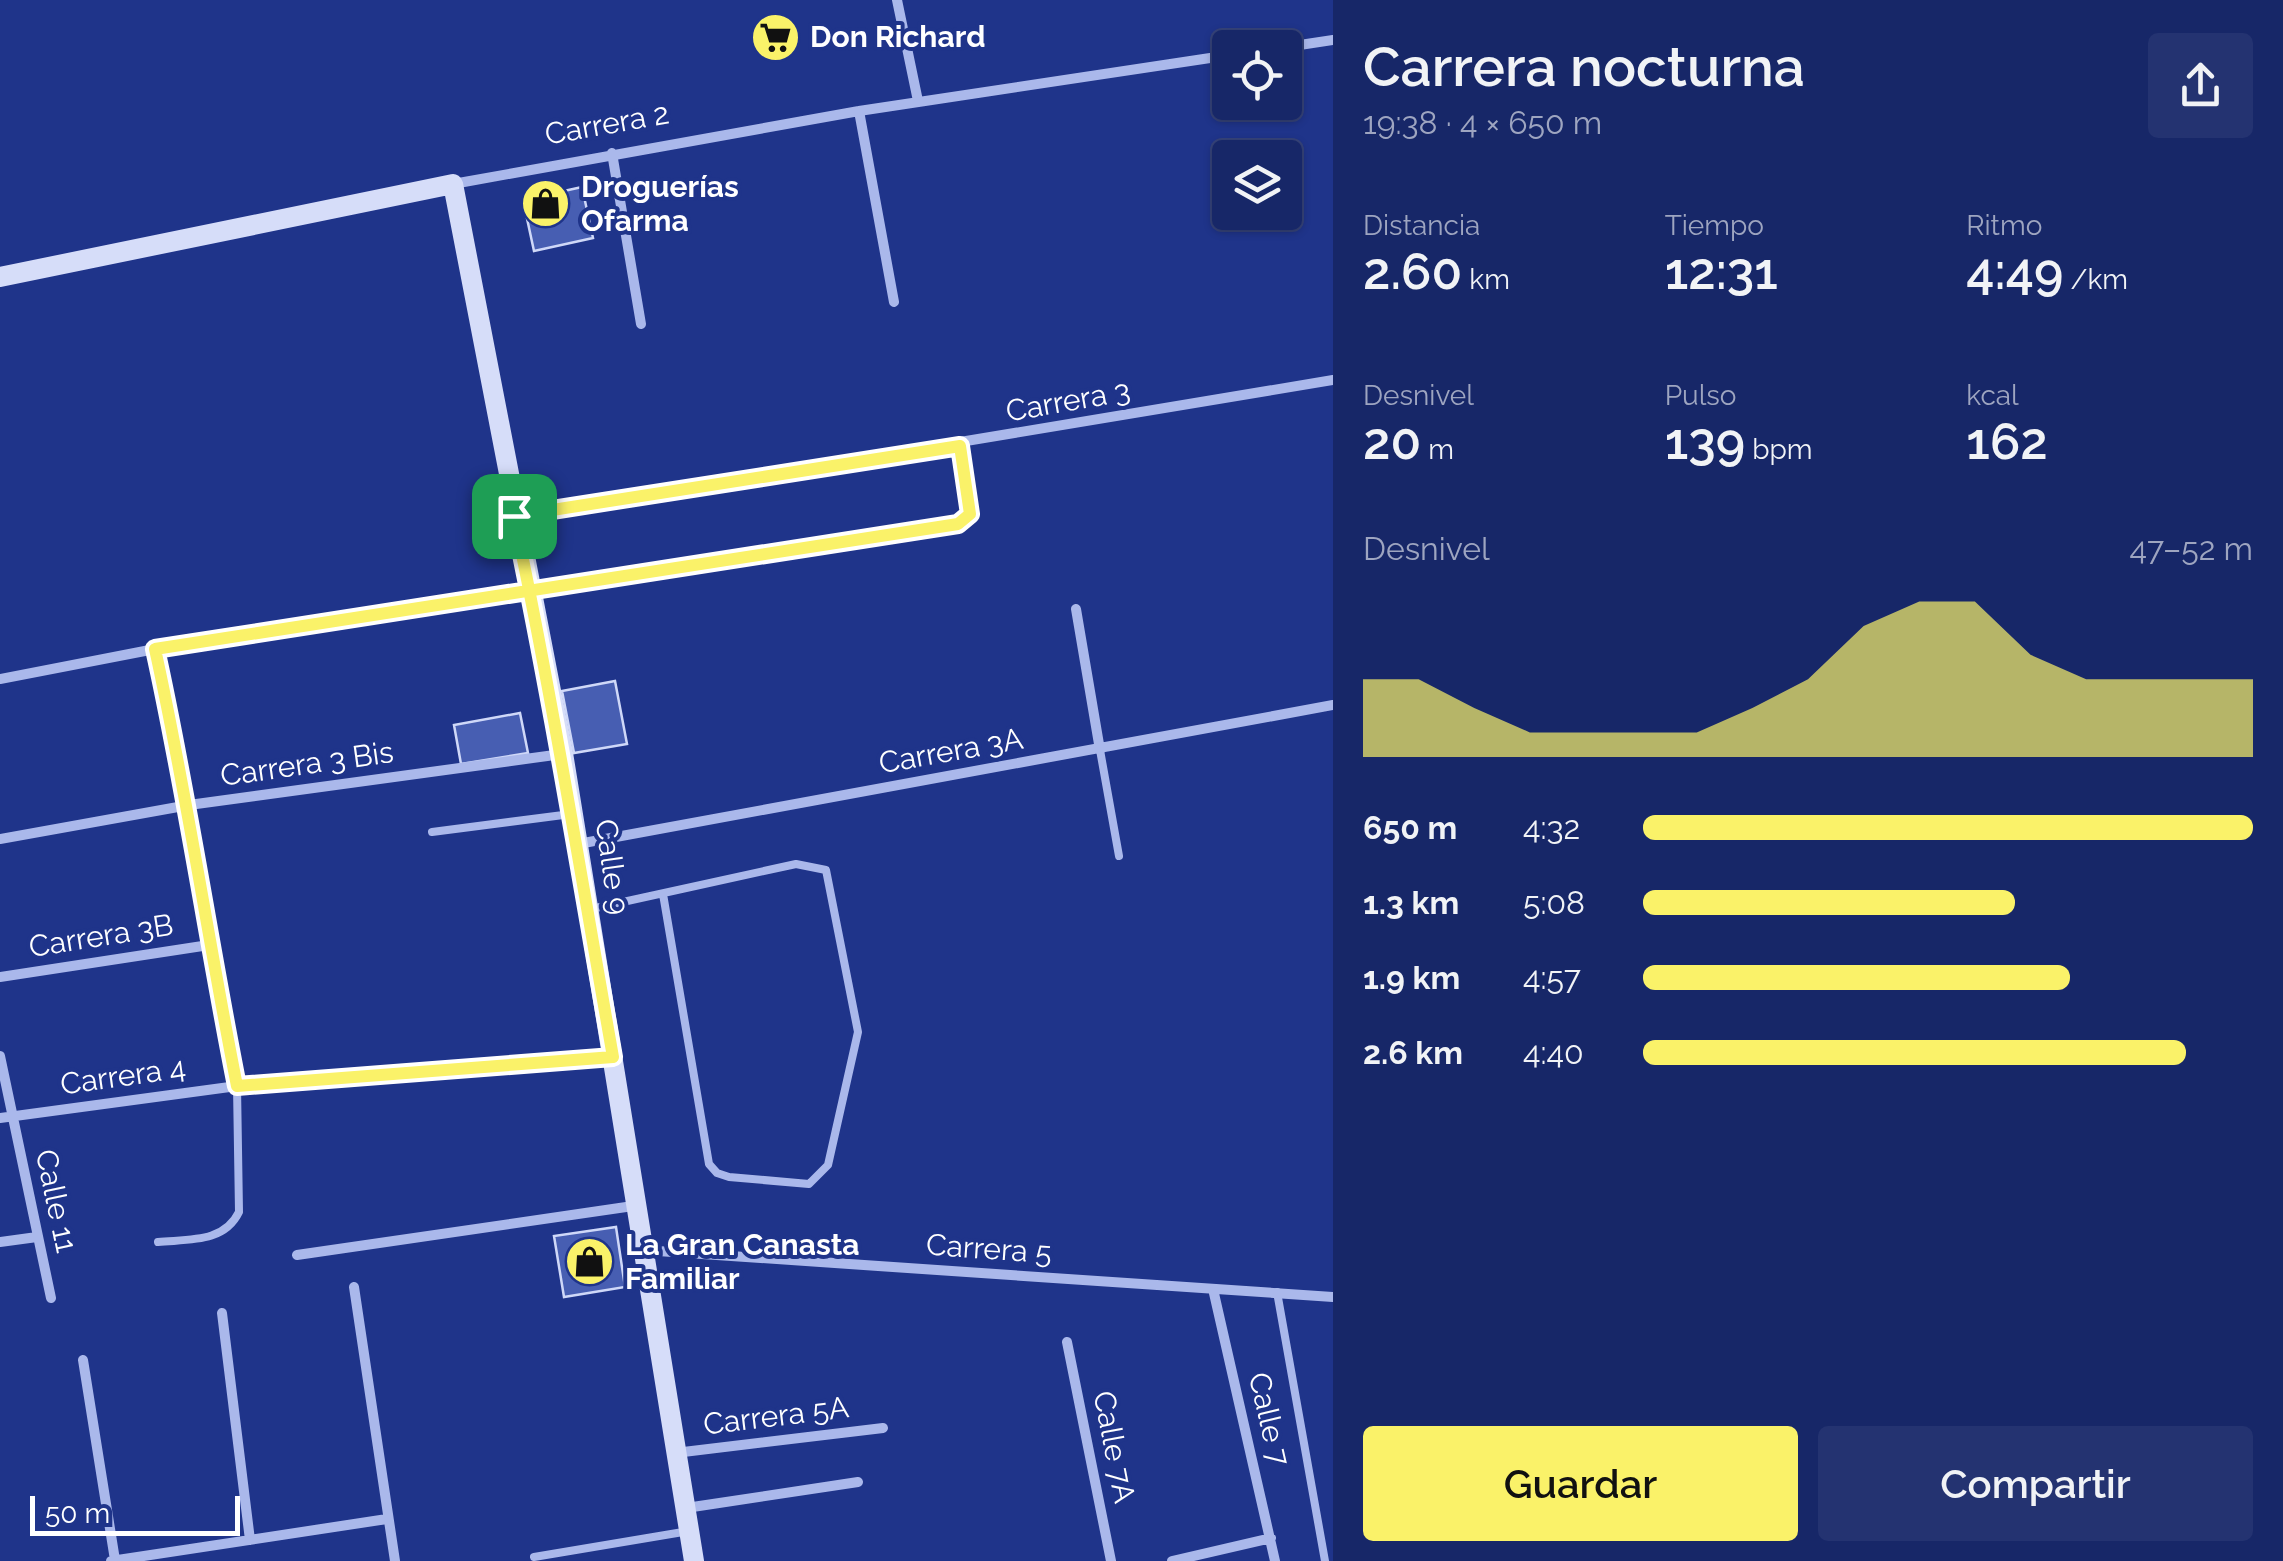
<!DOCTYPE html>
<html lang="es">
<meta charset="utf-8">
<style>
:root{--surface:#172768;--page:#243371;--text:#f1f3f6;--muted:#9ea5c0;--line:#36447c;--accent:#faf269}
body{margin:0;font-family:Raleway,sans-serif;background:var(--page);color:var(--text);height:100vh;display:flex;flex-direction:column;font-size:38px;white-space:nowrap}
*{box-sizing:border-box;margin:0}
p{font-size:32px;color:var(--muted)}
.icon{flex:none;width:55px;height:55px;fill:none;stroke:currentColor;stroke-width:2;stroke-linecap:round;stroke-linejoin:round}
.map{position:relative;flex:1;overflow:hidden}
.sheet{display:flex;flex-direction:column;background:var(--surface);width:950px}
.sheet>*{flex:none}
.tools{position:absolute;left:1212px;top:30px;display:grid;gap:20px}
.tools a{display:grid;place-items:center;width:90px;height:90px;border-radius:10px;background:var(--surface);box-shadow:0 2px 8px #0004,0 0 0 2px var(--line);font-size:50px}
.scale{position:absolute;left:30px;bottom:25px;width:210px;box-sizing:border-box;padding-left:10px;border:5px solid #fff;border-top:0;font-size:28px;line-height:35px;white-space:nowrap;color:#fff;-webkit-text-stroke:8px #1f348a;paint-order:stroke}
.pin{position:absolute;display:grid;place-items:center;width:85px;height:85px;color:#fff;margin:-42px;border-radius:20px;box-shadow:0 5px 15px #0006}
.round{display:grid;place-items:center;flex:none;width:105px;height:105px;border-radius:10px;background:var(--page)}
.head{display:flex;align-items:center;justify-content:space-between;height:170px;padding:0 30px}
h1{font-size:55px;font-weight:600;line-height:75px}
.metrics{display:grid;grid-template-columns:repeat(3,1fr);gap:15px;height:170px;padding:10px 30px}
.metrics div{display:grid;align-content:center}
.metrics b{font-size:50px;font-weight:600}
.metrics small{font-size:28px;font-weight:400}
.metrics p{font-size:28px}
.chart{height:280px;padding:20px 30px}
.chart p{display:flex;justify-content:space-between}
.chart svg{width:100%;height:180px;margin-top:10px;fill:var(--accent);opacity:.7}
.button{display:flex;gap:20px;margin-top:auto;padding:20px 30px}
.button a{flex:1;height:115px;border-radius:10px;background:var(--accent);color:#111;font-size:40px;font-weight:600;line-height:115px;text-align:center}
.button a+a{background:var(--page);color:var(--text)}
ul{padding:0 30px;list-style:none;font-size:32px}
li{display:grid;grid-template-columns:160px 120px 1fr;align-items:center;height:75px}
li i{height:25px;border-radius:12px;background:var(--accent)}
main{display:flex;flex:1;min-height:0}
.map>svg:first-child{display:block}
.building{fill:#475eb2;stroke:#cfd8f8;stroke-width:2.5}
.lines{fill:none;stroke-linecap:round;stroke-linejoin:round}
.service{stroke:#aab8eb;stroke-width:8}
.minor{stroke:#aab8eb;stroke-width:10}
.secondary{stroke:#d6ddf9;stroke-width:20}
.route-casing{stroke:#fff;stroke-width:20}
.route{stroke:#faf269;stroke-width:12}
.labels{text-anchor:middle;stroke-width:8;stroke-linejoin:round;paint-order:stroke}
.poi-label{font-size:30px;font-weight:bold;fill:#fff;stroke:#1f348a;text-anchor:start}
.street-label{font-size:30px;fill:#fff;stroke:#1f348a}
</style>
<main>
<div class="map">
<svg width="1333" height="1561" viewBox="0 0 1333 1561">
<rect width="100%" height="100%" fill="#1f348a"/>
<!-- building -->
<path class="building" d="M 582,187 L 593,238 L 534,251 L 523,200 Z
M 615,681 L 627,744 L 574,753 L 562,691 Z
M 520,713 L 528,753 L 461,764 L 454,725 Z
M 616,1227 L 625,1287 L 564,1297 L 554,1236 Z"/>
<g class="lines">
<!-- service -->
<path class="service" d="M 1100,750 L 1119,856
M 432,832 L 571,814
M 591,909 L 796,864 L 826,870 L 858,1032 L 828,1165 L 809,1184 L 729,1177 L 717,1173 L 709,1164 L 663,894
M 158,1242 C 189,1239 224,1243 239,1212 L 237,1086
M 1277,1292 L 1325,1561
M 534,1557 L 689,1531"/>
<!-- minor -->
<path class="minor" d="M 897,0 L 918,101
M 1280,48 L 1333,40
M 859,111 L 894,302
M 612,153 L 641,324
M 453,184 L 859,111 L 1230,55
M 515,516 L 1333,380
M 1076,609 L 1100,750
M 155,649 C 187,794 208,940 237,1086
M 0,679 L 155,649 L 958,524 L 970,514 L 960,446
M 0,839 L 189,805 L 562,754
M 578,844 L 1333,705
M 0,977 L 209,945
M 0,1056 L 51,1298
M 0,1118 L 237,1086 L 613,1057
M 0,1242 L 37,1237
M 643,1250 L 1333,1297
M 297,1255 L 633,1206
M 354,1287 L 395,1561
M 1213,1289 L 1275,1561
M 222,1313 L 250,1540
M 1067,1342 L 1111,1561
M 83,1360 L 115,1560
M 675,1453 L 883,1428
M 686,1508 L 858,1482
M 111,1561 L 387,1519
M 1172,1561 L 1271,1538"/>
<!-- secondary -->
<path class="secondary" d="M 0,277 L 453,184 L 563,753 L 694,1561"/>
</g>
<g class="lines">
<defs>
<path id="route" d="M 514,516 C 552,696 581,876 613,1057 L 237,1086 C 208,940 187,794 155,649 L 958,524 L 970,514 L 960,446 L 514,516"/>
</defs>
<!-- route casing -->
<use href="#route" class="route-casing"/>
<!-- route -->
<use href="#route" class="route"/>
</g>
<!-- icons -->
<defs>
<symbol id="supermarket-disc" viewBox="-11 -11 22 22"><circle r="9.5" fill="#faf269" stroke="#1f348a"/><path d="M-6-5.5h2.5l.6 2H6L4.5 2H-2.5L-4.4-4H-6ZM-1.5 3.2a1.3 1.3 0 1 0 .1 0ZM3 3.2a1.3 1.3 0 1 0 .1 0Z" fill="#111"/></symbol>
<symbol id="shop-disc" viewBox="-11 -11 22 22"><circle r="9.5" fill="#faf269" stroke="#1f348a"/><path d="M-5-2.5h2.3a2.7 3.5 0 0 1 5.4 0H5L5.5 6h-11ZM-1.5-2.5h3a1.5 2.3 0 0 0-3 0Z" fill="#111"/></symbol>
</defs>
<g fill-rule="evenodd">
<use href="#supermarket-disc" x="748" y="10" width="55" height="55"/>
<use href="#shop-disc" x="518" y="176" width="55" height="55"/>
<use href="#shop-disc" x="562" y="1234" width="55" height="55"/>
</g>
<g class="labels">
<!-- poi labels -->
<g class="poi-label">
<text x="810" y="47">Don Richard</text>
<text x="581" y="197">Droguerías<tspan x="581" dy="34">Ofarma</tspan></text>
<text x="625" y="1255">La Gran Canasta<tspan x="625" dy="34">Familiar</tspan></text>
</g>
<!-- street labels -->
<g class="street-label">
<text transform="translate(607 124) rotate(-10)" y="10">Carrera 2</text>
<text transform="translate(1068 401) rotate(-10)" y="10">Carrera 3</text>
<text transform="translate(951 751) rotate(-10)" y="10">Carrera 3A</text>
<text transform="translate(307 764) rotate(-8)" y="10">Carrera 3 Bis</text>
<text transform="translate(612 867) rotate(82)" y="10">Calle 9</text>
<text transform="translate(101 936) rotate(-9)" y="10">Carrera 3B</text>
<text transform="translate(123 1076) rotate(-8)" y="10">Carrera 4</text>
<text transform="translate(56 1201) rotate(78)" y="10">Calle 11</text>
<text transform="translate(989 1249) rotate(4)" y="10">Carrera 5</text>
<text transform="translate(776 1416) rotate(-7)" y="10">Carrera 5A</text>
<text transform="translate(1269 1419) rotate(77)" y="10">Calle 7</text>
<text transform="translate(1114 1447) rotate(79)" y="10">Calle 7A</text>
</g>
</g>
</svg>
<div class="tools">
<a><svg class="icon" aria-label="locate" viewBox="0 0 24 24"><circle cx="12" cy="12" r="6"/><path d="M12 2v4M12 18v4M2 12h4M18 12h4"/></svg></a>
<a><svg class="icon" aria-label="layers" viewBox="0 0 24 24"><path d="M12 4l9 5-9 5-9-5zM3 14l9 5 9-5"/></svg></a>
</div>
<div class="scale">50 m</div>
<div class="pin" style="left:514px;top:516px;background:#1e9e55"><svg class="icon" aria-label="arrive" viewBox="0 0 24 24"><path d="M6 21V4h12l-3 4 3 4H6"/></svg></div>
</div>
<section class="sheet">
<div class="head"><div><h1>Carrera nocturna</h1><p>19:38 · 4 × 650 m</p></div><a class="round"><svg class="icon" aria-label="share" viewBox="0 0 24 24"><path d="M12 15V3M7 8l5-5 5 5M5 13v7h14v-7"/></svg></a></div>
<div class="metrics">
<div><p>Distancia</p><b>2.60<small> km</small></b></div>
<div><p>Tiempo</p><b>12:31</b></div>
<div><p>Ritmo</p><b>4:49<small> /km</small></b></div>
</div>
<div class="metrics">
<div><p>Desnivel</p><b>20<small> m</small></b></div>
<div><p>Pulso</p><b>139<small> bpm</small></b></div>
<div><p>kcal</p><b>162</b></div>
</div>
<div class="chart"><p><span>Desnivel</span>47–52 m</p>
<svg viewBox="0 0 160 44" preserveAspectRatio="none"><path d="M0 44V25L10 25L20 32L30 38L40 38L50 38L60 38L70 32L80 25L90 12L100 6L110 6L120 19L130 25L140 25L150 25L160 25V44z"/></svg>
</div>
<ul>
<li><b>650 m</b>4:32<i style="width:100%"></i></li>
<li><b>1.3 km</b>5:08<i style="width:61%"></i></li>
<li><b>1.9 km</b>4:57<i style="width:70%"></i></li>
<li><b>2.6 km</b>4:40<i style="width:89%"></i></li>
</ul>
<div class="button"><a>Guardar</a><a>Compartir</a></div>
</section>
</main>
